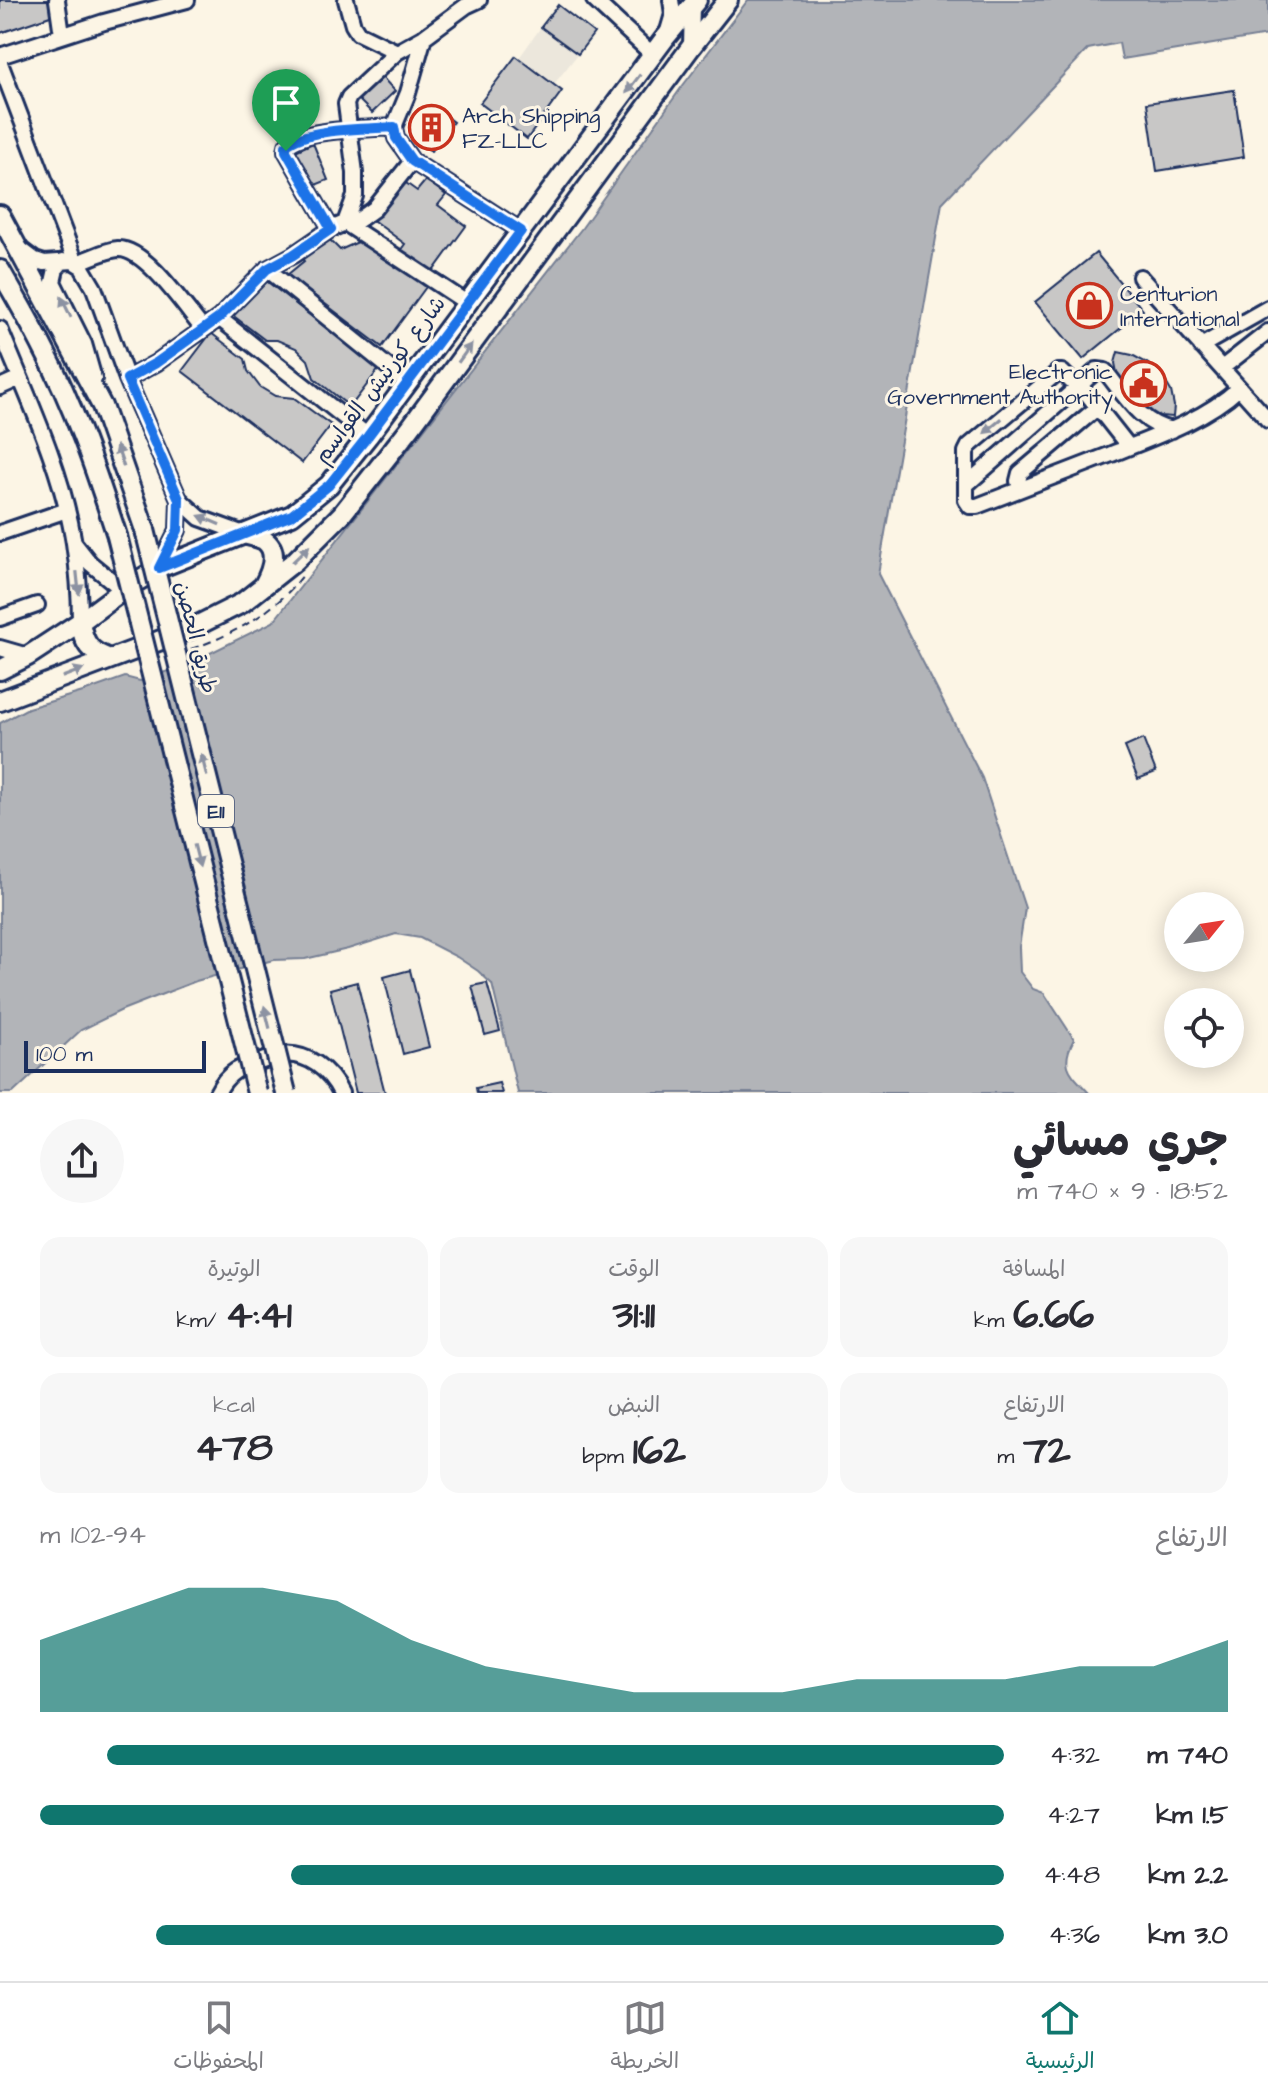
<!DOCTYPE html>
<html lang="ar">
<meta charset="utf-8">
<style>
:root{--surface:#fff;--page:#f7f7f7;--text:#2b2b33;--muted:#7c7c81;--line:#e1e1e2;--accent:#0f766e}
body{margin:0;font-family:"Architects Daughter","Playpen Sans Arabic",sans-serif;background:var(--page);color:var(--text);direction:rtl;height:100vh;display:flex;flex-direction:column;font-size:30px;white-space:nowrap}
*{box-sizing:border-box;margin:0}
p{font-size:26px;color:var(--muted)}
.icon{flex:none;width:44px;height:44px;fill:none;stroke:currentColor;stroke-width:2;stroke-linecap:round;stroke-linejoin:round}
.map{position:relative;height:1093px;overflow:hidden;direction:ltr}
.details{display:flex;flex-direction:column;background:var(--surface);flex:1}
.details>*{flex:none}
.needle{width:52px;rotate:60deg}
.tools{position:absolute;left:1164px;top:892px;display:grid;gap:16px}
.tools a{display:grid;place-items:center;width:80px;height:80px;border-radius:50%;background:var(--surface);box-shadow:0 4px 20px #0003;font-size:40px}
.scale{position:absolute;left:24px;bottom:20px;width:182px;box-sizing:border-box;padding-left:8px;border:4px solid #1b2f5e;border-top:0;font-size:22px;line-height:28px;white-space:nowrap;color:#1b2f5e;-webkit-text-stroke:6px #fcf5e5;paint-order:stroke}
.pin{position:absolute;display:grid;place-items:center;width:68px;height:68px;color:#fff;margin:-82px -34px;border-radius:50% 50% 50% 0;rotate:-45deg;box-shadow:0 0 8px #0007}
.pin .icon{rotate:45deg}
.round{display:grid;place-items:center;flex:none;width:84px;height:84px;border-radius:42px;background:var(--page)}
.head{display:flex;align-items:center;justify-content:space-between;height:136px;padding:0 40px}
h1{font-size:44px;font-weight:700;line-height:60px}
.figures{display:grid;grid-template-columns:repeat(3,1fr);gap:12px;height:136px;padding:8px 40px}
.figures div{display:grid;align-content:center;border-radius:20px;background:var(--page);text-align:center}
.figures b{font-size:40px;font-weight:700}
.figures small{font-size:22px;font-weight:400}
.figures p{font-size:22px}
.chart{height:224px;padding:16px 40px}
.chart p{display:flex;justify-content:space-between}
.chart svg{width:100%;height:144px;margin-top:8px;fill:var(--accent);opacity:.7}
ul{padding:0 40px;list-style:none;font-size:26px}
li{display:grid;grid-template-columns:128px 96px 1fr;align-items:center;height:60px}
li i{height:20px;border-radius:10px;background:var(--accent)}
.tabs{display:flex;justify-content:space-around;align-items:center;height:112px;border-top:2px solid var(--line);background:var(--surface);font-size:22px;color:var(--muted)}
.tabs a{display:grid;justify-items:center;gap:4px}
.tabs .active{color:var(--accent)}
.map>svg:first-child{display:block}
.built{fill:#ece7dc}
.water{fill:#b2b4b8;stroke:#767f94;stroke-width:2}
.building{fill:#c8c7c6;stroke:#1b2f5e;stroke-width:2}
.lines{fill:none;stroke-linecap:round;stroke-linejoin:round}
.minor-casing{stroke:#1b2f5e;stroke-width:20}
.major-casing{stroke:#1b2f5e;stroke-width:24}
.path{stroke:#1b2f5e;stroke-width:2;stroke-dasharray:8 6;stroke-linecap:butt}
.minor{stroke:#fcf5e5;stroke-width:14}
.major{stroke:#fcf5e5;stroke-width:18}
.major-bridge-casing{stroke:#1b2f5e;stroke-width:24;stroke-linecap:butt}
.major-bridge{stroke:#fcf5e5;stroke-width:18}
.oneway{fill:#8c92a2}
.route-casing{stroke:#fff;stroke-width:16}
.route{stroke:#1a73e8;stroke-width:10}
.labels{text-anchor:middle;stroke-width:6;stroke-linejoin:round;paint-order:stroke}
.shield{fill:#fcf5e5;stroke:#5e6a86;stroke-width:2}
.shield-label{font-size:20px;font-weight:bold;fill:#1b2f5e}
.poi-label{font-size:22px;fill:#1b2f5e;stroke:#fcf5e5;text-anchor:start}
.street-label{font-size:22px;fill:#1b2f5e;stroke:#fcf5e5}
</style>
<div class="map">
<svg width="1268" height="1093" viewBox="0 0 1268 1093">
<rect width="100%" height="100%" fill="#fcf5e5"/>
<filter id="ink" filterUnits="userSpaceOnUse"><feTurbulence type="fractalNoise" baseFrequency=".0125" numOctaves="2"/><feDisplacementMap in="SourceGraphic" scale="16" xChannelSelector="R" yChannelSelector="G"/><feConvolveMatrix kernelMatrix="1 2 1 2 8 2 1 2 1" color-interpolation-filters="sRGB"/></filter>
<g filter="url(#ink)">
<!-- built -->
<path class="built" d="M 541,27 L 578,54 L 554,84 L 519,58 Z"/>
<!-- water -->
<path class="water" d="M 748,0 L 1268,0 L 1268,35 L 1122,59 L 1119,43 L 1088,49 L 942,203 L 878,574 L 982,778 L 1025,908 L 1019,947 L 1020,972 L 1033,989 L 1044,993 L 1074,1039 C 1059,1067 1071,1073 1089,1093 L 518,1093 L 492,984 L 478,971 L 457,957 L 420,938 L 396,934 L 348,949 L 305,959 L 273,960 L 196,981 L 122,1010 L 81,1030 L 13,1093 L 0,1093 L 0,723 L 28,708 L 83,692 L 125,677 L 140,681 L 188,664 L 273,622 L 582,228 L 681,88 Z"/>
<!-- building -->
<path class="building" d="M 0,0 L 48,0 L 53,15 L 0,33 Z
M 558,5 L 594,33 L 578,54 L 541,27 Z
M 516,56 L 562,91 L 527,139 L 480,103 Z
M 380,75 L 395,91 L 372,113 L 356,97 Z
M 1234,90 L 1244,157 L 1157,171 L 1147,103 Z
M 432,106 L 453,122 L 431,151 L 410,134 Z
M 313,143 L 328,180 L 308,188 L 293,152 Z
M 399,178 L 417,191 L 426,180 L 446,195 L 438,205 L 466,226 L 431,274 L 400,251 L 405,244 L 370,218 Z
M 325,235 L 340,250 L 367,238 L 426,287 L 382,347 L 287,275 L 304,261 L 299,255 Z
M 1096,253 L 1143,310 L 1083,359 L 1035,302 Z
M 260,276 L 379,369 L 350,407 L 314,378 L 308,360 L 296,348 L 277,340 L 265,340 L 231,314 Z
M 211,333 L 245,359 L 248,371 L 260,387 L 275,396 L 294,398 L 331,425 L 302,463 L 182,371 Z
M 1118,352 L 1132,355 L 1147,363 L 1162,376 L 1171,391 L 1174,406 L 1173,417 L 1160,416 L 1141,410 L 1118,378 L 1115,363 Z
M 1143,739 L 1156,772 L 1138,779 L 1125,747 Z
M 410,970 L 429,1047 L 403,1054 L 384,977 Z
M 357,982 L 376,1058 L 385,1093 L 356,1093 L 330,989 Z
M 487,983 L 500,1031 L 485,1035 L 472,986 Z
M 499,1083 L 502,1093 L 477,1093 L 476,1088 Z"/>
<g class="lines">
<defs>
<path id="minor" d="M 57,0 L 62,35
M 346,0 L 353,25 L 358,33 L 397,52 L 424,37 L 466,6 L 479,0
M 594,0 L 653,55
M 668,31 L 673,14 L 671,0
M 424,37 L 408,93 L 394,127 L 396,138 L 412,161 L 521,231
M 691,47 L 692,4
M 0,56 L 104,22 L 187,0
M 0,63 L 76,263 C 89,259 105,250 118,249 C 146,248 186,309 203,329
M 345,223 L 467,303
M 345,223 L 356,222 L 374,209 L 412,161
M 331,229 L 286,151 C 287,146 286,144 292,141 C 311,129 369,129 394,127
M 19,248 L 35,260 L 44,263 L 73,261 L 81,266 L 94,288 L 127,379 L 179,499 L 178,530 L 159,568
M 63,261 L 56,269 L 53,282 L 84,344 L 94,379
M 267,269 L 408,383
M 1140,277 L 1268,420
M 219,318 L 368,436
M 0,329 C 28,398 62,468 74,543 C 78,569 80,596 80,622
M 1201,346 L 1268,308
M 1222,368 L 1268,332
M 127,379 L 156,363 L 219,318 L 267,269 L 293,255 L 331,229 L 345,223 L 355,196 L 355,173 L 346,104 L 349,97 L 397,52
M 0,387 L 20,378
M 1129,447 L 1084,390 L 1074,384 L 1062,372 L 1058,372 L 969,446 L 966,452 L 966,500 L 970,506 L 977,506 C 1021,489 1065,472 1109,455 C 1152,438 1205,420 1239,388
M 966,485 L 1097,370 L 1105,371 C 1124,394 1141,425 1172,430
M 1021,489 L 1018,481 L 1020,473 L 1098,407
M 179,499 L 200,518 L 244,534
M 0,533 L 67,510
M 75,544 L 90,563 L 123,590
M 0,618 L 37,605
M 0,648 L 28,656
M 217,1093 C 228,1071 240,1067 262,1061 C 268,1059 274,1056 280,1055 C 307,1051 330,1070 341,1093"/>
<path id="major" d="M 0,215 L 102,406 L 145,530
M 0,270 C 14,295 29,320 42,346 C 74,406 96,471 117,536
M 244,534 C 250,536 259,537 264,540 C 280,551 271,572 264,585
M 80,622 C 84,644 89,652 110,659
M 0,670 L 28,656 L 80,622 L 123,590 L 159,568 L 292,515 L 329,485 L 368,436 L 665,38 L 697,0
M 0,701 L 190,629 L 242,603 L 295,561 L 342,514 L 410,428 L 691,47 L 728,0"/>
</defs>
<!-- minor casing -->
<use href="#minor" class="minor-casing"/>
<!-- major casing -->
<use href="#major" class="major-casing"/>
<!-- path -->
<path class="path" d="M 191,649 C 235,634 275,612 304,574"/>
<!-- minor -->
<use href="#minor" class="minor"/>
<!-- major -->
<use href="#major" class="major"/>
<defs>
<path id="major-bridge" d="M 145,530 L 286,1093
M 117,536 L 257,1093"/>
</defs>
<!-- major-bridge casing -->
<use href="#major-bridge" class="major-bridge-casing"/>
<!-- major-bridge -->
<use href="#major-bridge" class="major-bridge"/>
</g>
<!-- one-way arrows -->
<defs><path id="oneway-solid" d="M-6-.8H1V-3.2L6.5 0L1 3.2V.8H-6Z" transform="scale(2)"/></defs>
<g class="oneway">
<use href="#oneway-solid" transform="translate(633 84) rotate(127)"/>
<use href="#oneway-solid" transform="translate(66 307) rotate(-116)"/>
<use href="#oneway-solid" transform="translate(465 353) rotate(-54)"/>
<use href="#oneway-solid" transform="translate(993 426) rotate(140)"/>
<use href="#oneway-solid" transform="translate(120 456) rotate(-109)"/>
<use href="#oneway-solid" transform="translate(209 520) rotate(-157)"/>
<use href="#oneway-solid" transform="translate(301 554) rotate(-44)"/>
<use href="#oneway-solid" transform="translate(78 583) rotate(84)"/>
<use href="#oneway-solid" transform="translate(73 673) rotate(-21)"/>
<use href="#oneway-solid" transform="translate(204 765) rotate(-104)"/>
<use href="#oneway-solid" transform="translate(197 856) rotate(76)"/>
<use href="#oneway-solid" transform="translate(267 1017) rotate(-104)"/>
</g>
</g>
<g class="lines" filter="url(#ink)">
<defs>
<path id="route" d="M 394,127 L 396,138 L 412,161 L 521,231 L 368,436 L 329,485 L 292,515 L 159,568 L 178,530 L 179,499 L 127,379 L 156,363 L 219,318 L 267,269 L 293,255 L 331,229 L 286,151 L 286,146 C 304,128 368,129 394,127 Z"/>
</defs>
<!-- route casing -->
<use href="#route" class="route-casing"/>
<!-- route -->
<use href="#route" class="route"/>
</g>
<!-- icons -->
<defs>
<symbol id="building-ring" viewBox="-11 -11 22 22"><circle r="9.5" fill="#fcf5e5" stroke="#c8321e" stroke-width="1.5"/><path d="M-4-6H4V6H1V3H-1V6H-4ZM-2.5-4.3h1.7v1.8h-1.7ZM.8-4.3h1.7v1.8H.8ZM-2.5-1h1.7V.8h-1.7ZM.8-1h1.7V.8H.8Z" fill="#c8321e"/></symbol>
<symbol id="shop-ring" viewBox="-11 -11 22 22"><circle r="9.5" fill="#fcf5e5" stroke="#c8321e" stroke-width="1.5"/><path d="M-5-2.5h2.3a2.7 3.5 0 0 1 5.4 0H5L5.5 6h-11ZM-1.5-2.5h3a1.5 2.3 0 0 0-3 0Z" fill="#c8321e"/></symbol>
<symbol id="civic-ring" viewBox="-11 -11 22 22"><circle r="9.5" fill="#fcf5e5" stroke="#c8321e" stroke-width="1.5"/><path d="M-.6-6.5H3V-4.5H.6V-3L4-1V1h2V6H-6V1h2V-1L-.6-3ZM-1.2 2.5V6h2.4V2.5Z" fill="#c8321e"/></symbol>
</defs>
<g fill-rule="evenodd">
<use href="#building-ring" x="406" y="102" width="51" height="51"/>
<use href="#shop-ring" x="1064" y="280" width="51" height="51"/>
<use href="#civic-ring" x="1118" y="358" width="51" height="51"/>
</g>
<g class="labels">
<!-- shield labels -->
<rect class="shield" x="198" y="795" width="36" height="32" rx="6"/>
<g class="shield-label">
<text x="216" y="818">E11</text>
</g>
<!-- poi labels -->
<g class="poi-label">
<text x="462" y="123">Arch Shipping<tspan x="462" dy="25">FZ-LLC</tspan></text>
<text x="1120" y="301">Centurion<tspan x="1120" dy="25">International</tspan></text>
<text x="1113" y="379" text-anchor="end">Electronic<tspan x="1113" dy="25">Government Authority</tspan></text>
</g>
<!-- street labels -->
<g class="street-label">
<text transform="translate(379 379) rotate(-53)" y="8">شارع كورنيش القواسم</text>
<text transform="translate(197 637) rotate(76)" y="8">طريق الحصن</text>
</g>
</g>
</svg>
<div class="tools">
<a><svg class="needle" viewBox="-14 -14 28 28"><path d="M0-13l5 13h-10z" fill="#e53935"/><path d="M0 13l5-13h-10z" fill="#7c7c81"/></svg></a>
<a><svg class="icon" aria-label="locate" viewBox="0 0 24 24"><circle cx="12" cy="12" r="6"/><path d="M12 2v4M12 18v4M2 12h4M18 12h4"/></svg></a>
</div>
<div class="scale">100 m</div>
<div class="pin" style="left:286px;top:151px;background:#1e9e55"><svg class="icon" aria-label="arrive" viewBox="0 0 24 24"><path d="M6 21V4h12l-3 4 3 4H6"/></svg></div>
</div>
<section class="details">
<div class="head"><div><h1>جري مسائي</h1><p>18:52 · 9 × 740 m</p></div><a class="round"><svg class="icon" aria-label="share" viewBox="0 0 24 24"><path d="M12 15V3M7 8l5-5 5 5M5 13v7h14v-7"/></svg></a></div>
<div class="figures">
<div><p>المسافة</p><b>6.66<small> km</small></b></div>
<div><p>الوقت</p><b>31:11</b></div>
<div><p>الوتيرة</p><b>4:41<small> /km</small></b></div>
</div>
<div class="figures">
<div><p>الارتفاع</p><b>72<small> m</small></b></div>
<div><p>النبض</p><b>162<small> bpm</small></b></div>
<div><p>kcal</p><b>478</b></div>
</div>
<div class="chart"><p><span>الارتفاع</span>94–102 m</p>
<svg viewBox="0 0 160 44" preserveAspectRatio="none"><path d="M0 44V22L10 14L20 6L30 6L40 10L50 22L60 30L70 34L80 38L90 38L100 38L110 34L120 34L130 34L140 30L150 30L160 22V44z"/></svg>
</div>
<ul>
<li><b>740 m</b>4:32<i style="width:93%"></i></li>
<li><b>1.5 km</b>4:27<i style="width:100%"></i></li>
<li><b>2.2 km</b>4:48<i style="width:74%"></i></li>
<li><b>3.0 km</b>4:36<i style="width:88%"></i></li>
</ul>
</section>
<nav class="tabs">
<a class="active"><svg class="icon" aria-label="home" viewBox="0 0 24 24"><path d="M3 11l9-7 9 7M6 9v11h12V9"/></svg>الرئيسية</a>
<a><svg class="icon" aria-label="map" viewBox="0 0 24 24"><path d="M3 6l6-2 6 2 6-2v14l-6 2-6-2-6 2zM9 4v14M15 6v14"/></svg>الخريطة</a>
<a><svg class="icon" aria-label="saved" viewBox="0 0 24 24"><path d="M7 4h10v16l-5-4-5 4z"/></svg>المحفوظات</a>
</nav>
